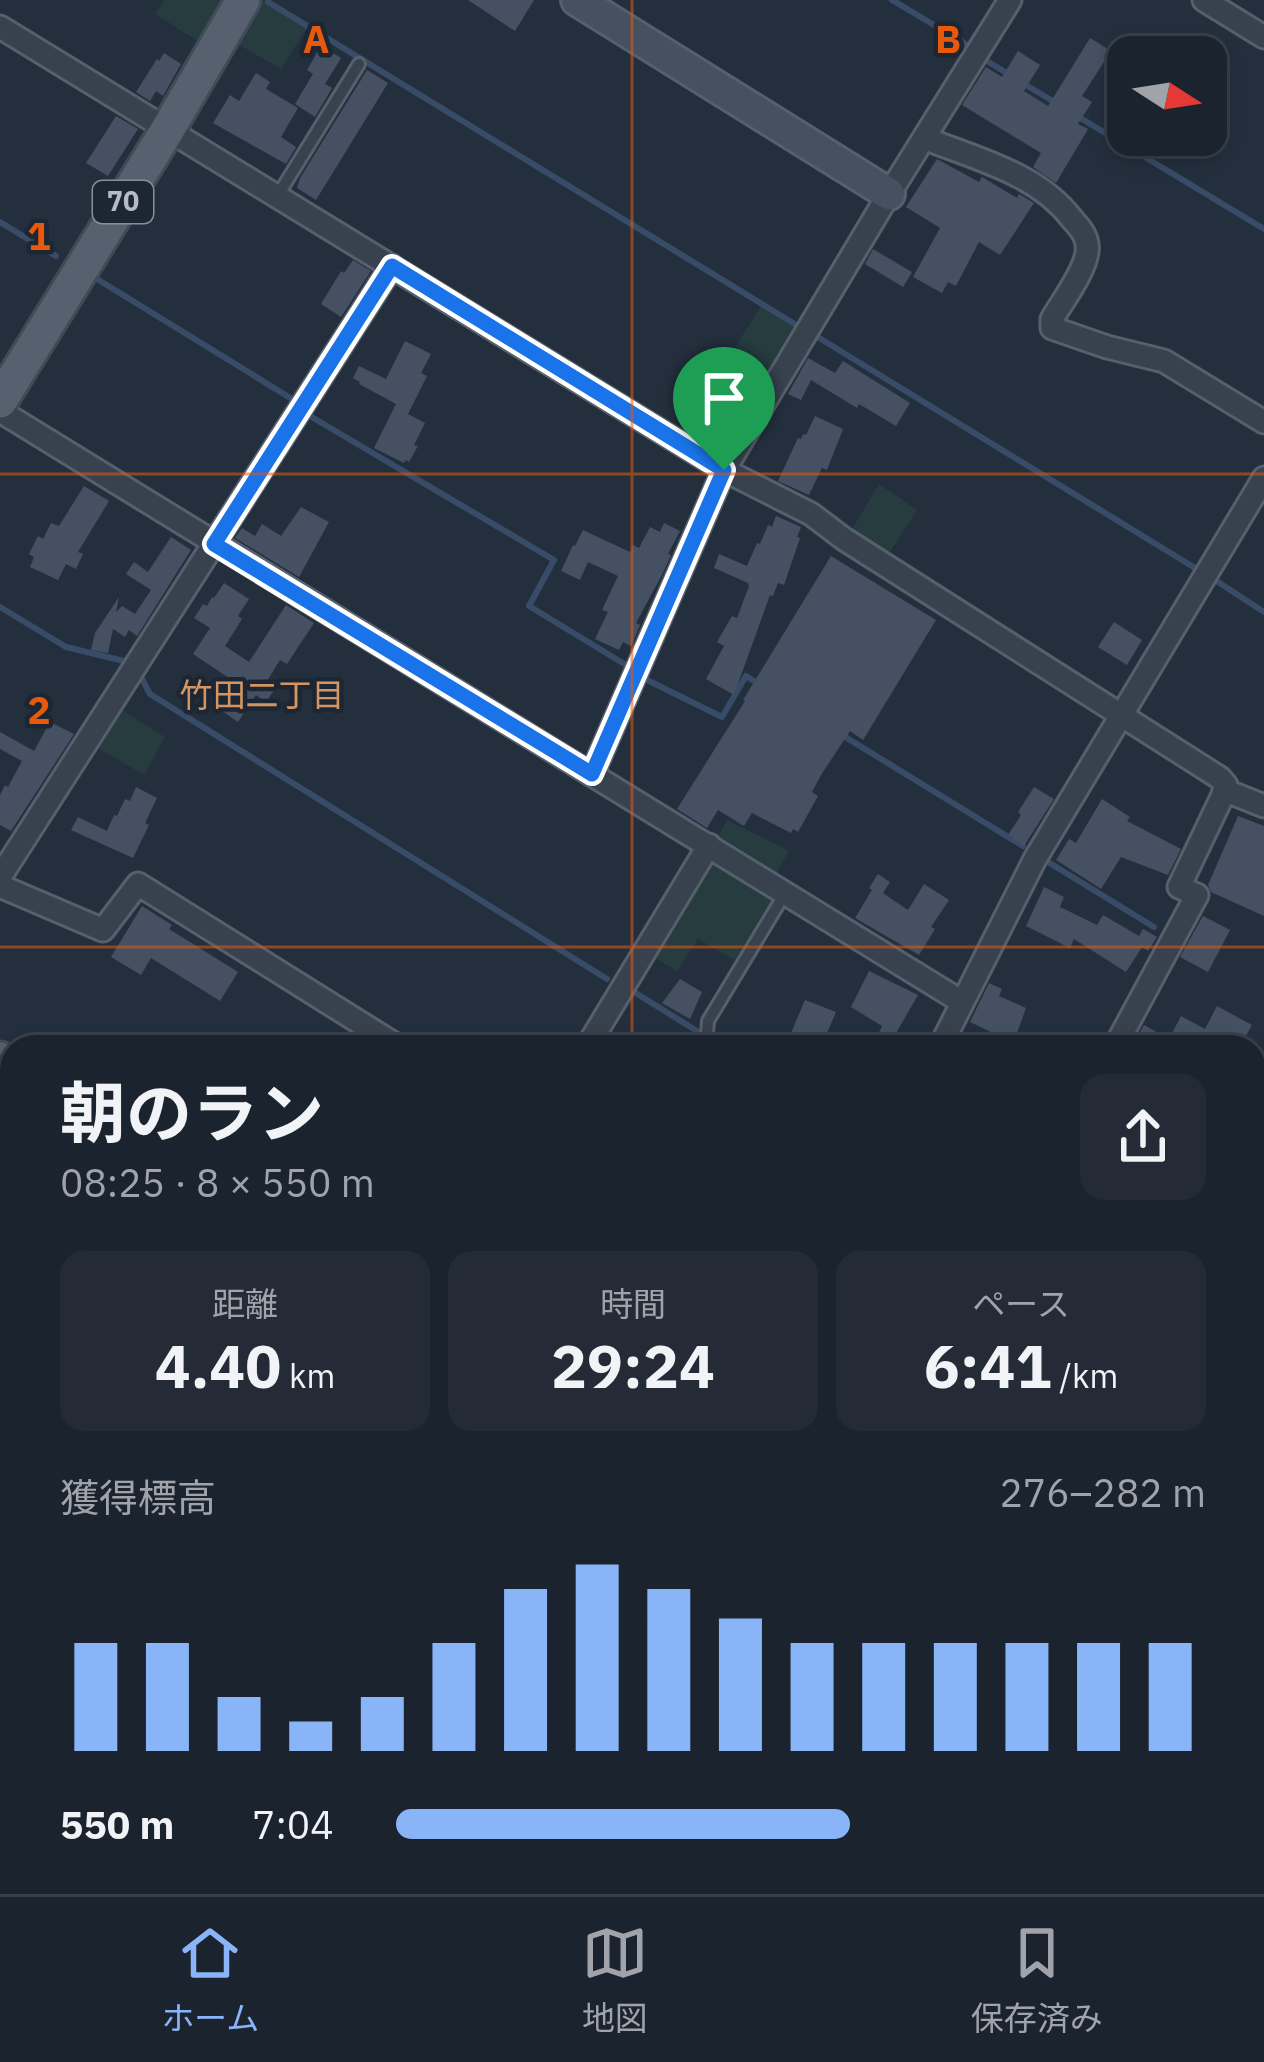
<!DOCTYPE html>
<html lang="ja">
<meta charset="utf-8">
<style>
:root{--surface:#1b232e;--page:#242b36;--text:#f1f3f6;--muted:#a0a4aa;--line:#39404a;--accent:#8ab4f8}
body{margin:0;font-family:"IBM Plex Sans","Noto Sans JP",sans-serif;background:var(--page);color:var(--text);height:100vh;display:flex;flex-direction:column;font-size:45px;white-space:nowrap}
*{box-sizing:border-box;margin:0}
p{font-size:39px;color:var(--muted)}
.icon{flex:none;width:66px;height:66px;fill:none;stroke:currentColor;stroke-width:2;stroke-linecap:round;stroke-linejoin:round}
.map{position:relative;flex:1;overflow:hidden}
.side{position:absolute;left:0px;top:1035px;width:1266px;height:861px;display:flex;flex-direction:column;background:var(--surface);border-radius:36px 36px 0 0;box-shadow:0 6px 18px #0003,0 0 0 3px var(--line)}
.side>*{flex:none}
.needle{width:78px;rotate:102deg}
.fabs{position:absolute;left:1107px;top:36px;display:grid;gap:24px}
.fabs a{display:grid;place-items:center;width:120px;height:120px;border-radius:24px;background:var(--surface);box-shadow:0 6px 18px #0003,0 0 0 3px var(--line);font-size:60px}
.pin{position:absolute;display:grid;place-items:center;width:102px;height:102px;color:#fff;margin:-123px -51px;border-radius:50% 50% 50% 0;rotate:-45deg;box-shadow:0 0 12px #0007}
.pin .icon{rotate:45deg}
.round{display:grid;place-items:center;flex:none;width:126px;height:126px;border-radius:24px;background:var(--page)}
.summary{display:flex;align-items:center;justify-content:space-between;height:204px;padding:0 60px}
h1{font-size:66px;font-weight:700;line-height:90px}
.metrics{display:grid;grid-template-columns:repeat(3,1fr);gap:18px;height:204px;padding:12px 60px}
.metrics div{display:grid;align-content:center;border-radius:24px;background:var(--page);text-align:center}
.metrics b{font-size:60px;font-weight:700}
.metrics small{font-size:33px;font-weight:400}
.metrics p{font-size:33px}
.chart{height:336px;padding:24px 60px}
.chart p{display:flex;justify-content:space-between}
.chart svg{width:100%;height:216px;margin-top:12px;stroke:var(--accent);stroke-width:6}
ul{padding:0 60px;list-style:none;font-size:39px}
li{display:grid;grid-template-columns:192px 144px 1fr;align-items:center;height:90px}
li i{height:30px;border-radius:15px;background:var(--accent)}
.menu{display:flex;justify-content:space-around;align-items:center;height:168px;border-top:3px solid var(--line);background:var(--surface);font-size:33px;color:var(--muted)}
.menu a{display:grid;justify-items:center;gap:6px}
.menu .current{color:var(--accent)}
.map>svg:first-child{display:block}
.green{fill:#263c3f}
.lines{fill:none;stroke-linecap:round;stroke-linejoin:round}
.stream{stroke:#394c67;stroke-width:6}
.building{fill:#455162}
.lane-casing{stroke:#565f6c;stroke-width:16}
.street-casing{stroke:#565f6c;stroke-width:27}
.secondary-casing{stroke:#565f6c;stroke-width:36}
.primary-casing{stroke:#414a57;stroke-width:39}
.lane{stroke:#38414e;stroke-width:10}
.street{stroke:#38414e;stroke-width:21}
.secondary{stroke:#465061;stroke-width:30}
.primary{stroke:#56606e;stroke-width:33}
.route-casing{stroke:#fff;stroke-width:24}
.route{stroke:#1a73e8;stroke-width:15}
.grid{fill:none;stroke:#e8590c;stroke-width:3;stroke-opacity:0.55}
.labels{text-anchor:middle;stroke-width:9;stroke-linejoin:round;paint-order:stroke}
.shield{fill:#1d2633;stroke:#878f9c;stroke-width:3}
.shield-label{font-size:27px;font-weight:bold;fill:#b4bcc9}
.neighbourhood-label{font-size:33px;fill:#d59563;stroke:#1d2633}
.grid-label{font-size:39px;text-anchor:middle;font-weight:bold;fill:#e8590c;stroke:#1d2633;stroke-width:9;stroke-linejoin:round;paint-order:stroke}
</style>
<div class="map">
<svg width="1264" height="1894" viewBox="0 0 1264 1894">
<rect width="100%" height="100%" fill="#242f3e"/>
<!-- green -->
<path class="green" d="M 164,0 L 223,0 L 198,41 L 155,14 Z
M 262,0 L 307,28 L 281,69 L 236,43 Z
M 761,306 L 798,330 L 757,398 L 718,374 Z
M 879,484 L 917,510 L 888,555 L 851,531 Z
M 117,707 L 165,737 L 144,775 L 93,745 Z
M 727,820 L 789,851 L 776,874 L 717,838 Z
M 710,861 L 774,900 L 738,962 L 698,939 L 677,971 L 650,955 Z"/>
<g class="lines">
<!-- stream -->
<path class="stream" d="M 892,0 L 969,46
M 268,2 L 798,326
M 987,61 L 1010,75
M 1021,82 L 1056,103
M 1077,116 L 1264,229
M 0,222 L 56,256
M 97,279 L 292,399
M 816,336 L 1195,568
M 310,416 L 554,560 L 529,606 L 626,665
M 1215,580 L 1264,612
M 0,607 L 66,647 L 128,662
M 140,675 L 150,694 L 607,979
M 645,679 L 722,717 L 746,676 L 759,684
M 842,735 L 1023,846
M 1048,862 L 1154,927
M 634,992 L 697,1031 L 691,1047
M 0,1167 L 12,1177
M 0,1374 L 12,1381
M 1254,1523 L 1264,1529
M 0,1837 L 12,1844
M 78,1884 L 94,1894
M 1066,1884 L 1084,1894"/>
</g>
<!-- building -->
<path class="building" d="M 468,0 L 534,0 L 515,31 Z
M 1090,38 L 1111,51 L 1082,96 L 1092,102 L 1078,124 L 1088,129 L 1056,183 L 1033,167 L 1041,153 L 962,105 L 986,67 L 1002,77 L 1018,51 L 1040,65 L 1024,91 L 1048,106 Z
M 321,46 L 341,58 L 325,84 L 332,88 L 315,117 L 295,104 L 313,74 L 307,70 Z
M 164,53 L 181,64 L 163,96 L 156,91 L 150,101 L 136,92 L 157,59 L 159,61 Z
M 367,70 L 388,83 L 316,200 L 297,188 L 300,178 Z
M 256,73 L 270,82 L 266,89 L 298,108 L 281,137 L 296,147 L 286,164 L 213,123 L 230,95 L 239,101 Z
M 116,116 L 138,129 L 108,176 L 86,163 Z
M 937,159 L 979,182 L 982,177 L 1017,198 L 1019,194 L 1034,203 L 1000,255 L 979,242 L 956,286 L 948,282 L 942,293 L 913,277 L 940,228 L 906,207 Z
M 873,249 L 912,272 L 903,287 L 865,264 Z
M 353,260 L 371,271 L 341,317 L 321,304 L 341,271 L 344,273 Z
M 405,341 L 431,354 L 421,373 L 427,376 L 408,414 L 425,423 L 414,445 L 418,446 L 409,462 L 406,460 L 404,463 L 374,448 L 396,404 L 359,384 L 360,382 L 353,378 L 359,366 L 386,379 Z
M 808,358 L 835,373 L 843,361 L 910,403 L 896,426 L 859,404 L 857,408 L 811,380 L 801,400 L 788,394 Z
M 815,416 L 843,429 L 827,470 L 822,468 L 809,495 L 778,481 L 798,438 L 801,439 L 803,434 L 806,435 Z
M 84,486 L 109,501 L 78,552 L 83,554 L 76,569 L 66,564 L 58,580 L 30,567 L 34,557 L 29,554 L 38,536 L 43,539 L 51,523 L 59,526 Z
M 301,507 L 329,522 L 299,577 L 235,538 L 242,528 L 255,536 L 262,524 L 281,536 Z
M 776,516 L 801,527 L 797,537 L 800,538 L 784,585 L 778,583 L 773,596 L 770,595 L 734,695 L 706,679 L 724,646 L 717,642 L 732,616 L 737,618 L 749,586 L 748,583 L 714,568 L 719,554 L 747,566 L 757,543 L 760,544 L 768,525 L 772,527 Z
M 664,523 L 680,531 L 668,554 L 671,555 L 662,575 L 636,623 L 640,625 L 631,646 L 623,642 L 619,650 L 595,639 L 608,612 L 602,610 L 618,576 L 588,562 L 580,580 L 561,571 L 573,545 L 575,546 L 583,530 L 630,552 L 633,545 L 639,548 L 650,527 L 660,532 Z
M 171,537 L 191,550 L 137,636 L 129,630 L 125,637 L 113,629 L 108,653 L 91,650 L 95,633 L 119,597 L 116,612 L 122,606 L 135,614 L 151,590 L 126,574 L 134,562 L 148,572 Z
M 831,556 L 936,620 L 863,740 L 850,731 L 821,775 L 812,792 L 818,796 L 798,832 L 793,829 L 791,833 L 752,813 L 744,826 L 718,810 L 707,828 L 677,809 L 745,701 L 743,700 Z
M 224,583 L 249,599 L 238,616 L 242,619 L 225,646 L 249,662 L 286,605 L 314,623 L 287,664 L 280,660 L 265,684 L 274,690 L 266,702 L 256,695 L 238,722 L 212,704 L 229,678 L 193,654 L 210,628 L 194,618 L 203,604 L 207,606 L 212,597 L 214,598 Z
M 1114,622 L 1142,640 L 1127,665 L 1098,647 Z
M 50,722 L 74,734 L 11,831 L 0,825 L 0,795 L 5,785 L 8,787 L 22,761 L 0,749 L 0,732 L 34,751 Z
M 136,787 L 157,798 L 145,823 L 149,825 L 133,858 L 71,830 L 78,817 L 107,831 L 114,815 L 117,816 L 125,799 L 130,801 Z
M 1034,787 L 1054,799 L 1024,846 L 1008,835 L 1021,815 L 1018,812 Z
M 1102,799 L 1130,817 L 1127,821 L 1181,849 L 1168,875 L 1121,857 L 1101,889 L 1056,860 L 1069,839 L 1076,843 Z
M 1238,816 L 1264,826 L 1264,916 L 1211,892 L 1208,885 Z
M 878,874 L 890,882 L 883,893 L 908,910 L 924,884 L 949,900 L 931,927 L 935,929 L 919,955 L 855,918 L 872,890 L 869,888 Z
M 1044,887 L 1064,897 L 1060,907 L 1097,925 L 1103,915 L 1139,936 L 1143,929 L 1157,937 L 1148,951 L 1142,947 L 1126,972 L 1074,939 L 1070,948 L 1026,926 Z
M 142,906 L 172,925 L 169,929 L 238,972 L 220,1001 L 151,958 L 141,975 L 111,957 Z
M 1203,916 L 1230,930 L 1208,972 L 1180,957 Z
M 869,971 L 918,995 L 888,1047 L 873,1047 L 882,1026 L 851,1007 Z
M 680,979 L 702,992 L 690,1019 L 662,1003 Z
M 989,983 L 1002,989 L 999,996 L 1026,1008 L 1012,1047 L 995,1039 L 997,1035 L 970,1022 Z
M 805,1000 L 836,1012 L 821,1047 L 785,1047 Z
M 1217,1006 L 1252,1025 L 1240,1047 L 1132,1047 L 1144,1025 L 1169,1039 L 1181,1016 L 1205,1029 Z"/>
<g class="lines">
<defs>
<path id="lane" d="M 278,195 L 359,64
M 706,1047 L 708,1021 L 784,895
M 1254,1113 L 1264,1119"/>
<path id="street" d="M 1204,0 L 1264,37
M 0,27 L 724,470 L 811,514 L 844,539 L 1220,778 L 1226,785 L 1222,797 L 1179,887 L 1197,895 L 1115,1047
M 924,138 C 976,159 1037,173 1072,219 C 1081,229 1089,238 1087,252 C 1085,271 1062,302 1052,319 L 1052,328 L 1107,347 L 1164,361 L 1264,422
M 0,411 L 962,1002
M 592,774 L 724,470 L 889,194 L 1010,0
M 1224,790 L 1264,806
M 0,877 L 392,266
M 0,886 L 103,930 L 138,884 L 399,1047
M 587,1047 L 709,845
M 940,1047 L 1035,859 L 1264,478
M 0,1181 L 12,1189
M 1254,1445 L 1264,1448
M 0,1565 L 12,1572
M 1254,1659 L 1264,1664
M 139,1894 L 144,1884
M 385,1894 L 398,1884
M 833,1894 L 841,1884"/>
<path id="secondary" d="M 577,0 L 889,194
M 1254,1163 L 1264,1158
M 587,1894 L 595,1884"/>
<path id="primary" d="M 0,401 L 168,129 L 243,0
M 0,1059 L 12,1065
M 0,1086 L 12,1092
M 1254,1683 L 1264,1688
M 1254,1725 L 1264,1731
M 1254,1752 L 1264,1757
M 1254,1796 L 1264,1803"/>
</defs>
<!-- lane casing -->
<use href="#lane" class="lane-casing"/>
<!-- street casing -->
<use href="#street" class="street-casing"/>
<!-- secondary casing -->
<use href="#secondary" class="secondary-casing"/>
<!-- primary casing -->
<use href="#primary" class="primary-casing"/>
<!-- lane -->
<use href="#lane" class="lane"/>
<!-- street -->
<use href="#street" class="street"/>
<!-- secondary -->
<use href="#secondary" class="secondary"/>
<!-- primary -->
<use href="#primary" class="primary"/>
</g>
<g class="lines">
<defs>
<path id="route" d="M 392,266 L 724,470 L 592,774 L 214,544 Z"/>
</defs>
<!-- route casing -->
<use href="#route" class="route-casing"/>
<!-- route -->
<use href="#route" class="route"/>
</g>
<!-- grid -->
<path class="grid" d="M 632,0 L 632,1047M 0,474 L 1264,474M 0,947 L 1264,947M 0,1420 L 12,1420M 1254,1420 L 1264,1420M 632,1884 L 632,1894"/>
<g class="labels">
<!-- shield labels -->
<rect class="shield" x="93" y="181" width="60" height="42" rx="9"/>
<g class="shield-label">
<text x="123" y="211">70</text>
</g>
<!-- neighbourhood labels -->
<g class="neighbourhood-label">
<text x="262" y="707">竹田二丁目</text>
</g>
</g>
<g class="grid-label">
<text x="316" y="53">A</text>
<text x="948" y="53">B</text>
<text x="39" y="250">1</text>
<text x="39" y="724">2</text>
</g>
</svg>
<div class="fabs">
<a><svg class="needle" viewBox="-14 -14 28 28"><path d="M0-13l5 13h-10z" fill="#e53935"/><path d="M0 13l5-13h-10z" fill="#a0a4aa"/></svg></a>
</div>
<div class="pin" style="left:724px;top:470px;background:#1e9e55"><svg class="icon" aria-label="arrive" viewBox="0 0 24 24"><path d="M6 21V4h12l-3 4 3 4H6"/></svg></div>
<section class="side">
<div class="summary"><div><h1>朝のラン</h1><p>08:25 · 8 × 550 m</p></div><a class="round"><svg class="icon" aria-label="share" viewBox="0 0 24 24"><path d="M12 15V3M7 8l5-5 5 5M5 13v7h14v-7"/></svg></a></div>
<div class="metrics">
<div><p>距離</p><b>4.40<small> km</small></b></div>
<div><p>時間</p><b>29:24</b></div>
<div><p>ペース</p><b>6:41<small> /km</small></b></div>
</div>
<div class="chart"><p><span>獲得標高</span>276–282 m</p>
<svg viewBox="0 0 160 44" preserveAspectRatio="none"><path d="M5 44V22M15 44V22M25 44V33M35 44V38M45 44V33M55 44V22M65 44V11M75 44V6M85 44V11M95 44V17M105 44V22M115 44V22M125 44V22M135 44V22M145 44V22M155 44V22"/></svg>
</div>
<ul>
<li><b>550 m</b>7:04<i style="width:56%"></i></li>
</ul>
</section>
</div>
<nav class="menu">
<a class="current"><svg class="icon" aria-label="home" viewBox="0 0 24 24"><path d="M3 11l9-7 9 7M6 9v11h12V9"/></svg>ホーム</a>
<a><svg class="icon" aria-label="map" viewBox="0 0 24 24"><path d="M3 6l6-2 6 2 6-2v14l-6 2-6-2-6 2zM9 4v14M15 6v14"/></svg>地図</a>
<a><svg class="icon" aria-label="saved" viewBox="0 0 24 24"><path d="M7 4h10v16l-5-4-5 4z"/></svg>保存済み</a>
</nav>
